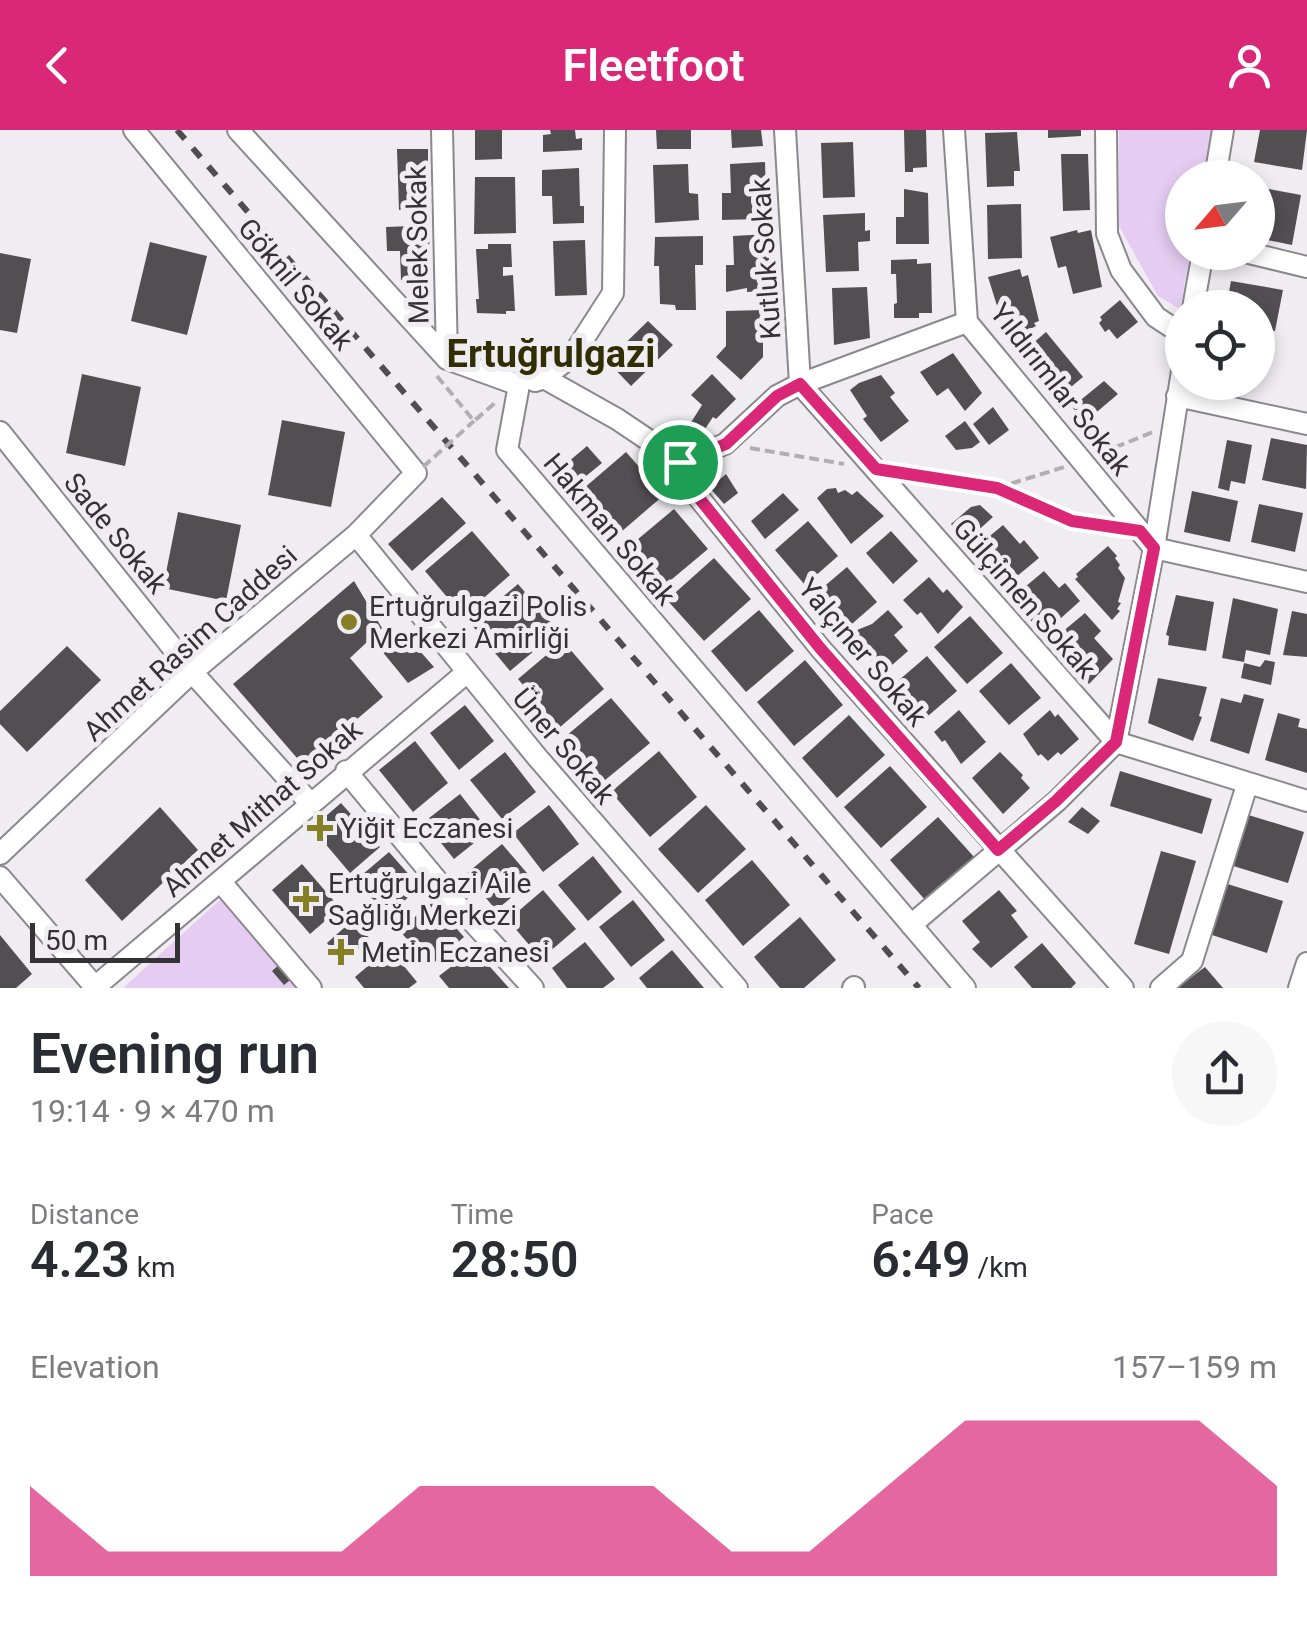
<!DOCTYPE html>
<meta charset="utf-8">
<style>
:root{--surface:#fff;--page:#f7f7f7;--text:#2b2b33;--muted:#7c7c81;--accent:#db2777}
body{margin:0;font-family:Roboto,sans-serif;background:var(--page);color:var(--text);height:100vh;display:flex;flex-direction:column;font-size:38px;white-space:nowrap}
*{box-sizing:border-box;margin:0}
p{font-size:32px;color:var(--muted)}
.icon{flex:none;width:55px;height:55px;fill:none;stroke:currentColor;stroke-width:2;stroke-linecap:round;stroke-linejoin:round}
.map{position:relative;height:858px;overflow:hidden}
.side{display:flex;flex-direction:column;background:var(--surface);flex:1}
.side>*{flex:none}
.needle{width:65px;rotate:242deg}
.buttons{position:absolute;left:1165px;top:30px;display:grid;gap:20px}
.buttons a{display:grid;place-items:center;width:110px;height:110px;border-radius:50%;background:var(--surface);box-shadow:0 5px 15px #0003;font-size:50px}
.scale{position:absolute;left:30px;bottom:25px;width:150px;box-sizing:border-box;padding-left:10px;border:5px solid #333234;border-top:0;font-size:28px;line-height:35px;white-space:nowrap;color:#333234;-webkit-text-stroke:8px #f0edf2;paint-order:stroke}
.pin{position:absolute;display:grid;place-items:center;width:85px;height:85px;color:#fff;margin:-42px;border:5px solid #fff;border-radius:50%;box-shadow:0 2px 10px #0007}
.round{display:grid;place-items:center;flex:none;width:105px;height:105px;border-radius:52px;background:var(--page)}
.headline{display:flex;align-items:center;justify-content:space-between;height:170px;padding:0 30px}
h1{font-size:55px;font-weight:600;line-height:75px}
.figures{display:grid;grid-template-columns:repeat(3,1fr);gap:15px;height:170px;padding:10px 30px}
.figures div{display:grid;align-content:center}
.figures b{font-size:50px;font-weight:600}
.figures small{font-size:28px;font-weight:400}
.figures p{font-size:28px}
.chart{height:280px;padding:20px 30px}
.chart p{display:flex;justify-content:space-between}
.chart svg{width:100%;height:180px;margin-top:10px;fill:var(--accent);opacity:.7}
header{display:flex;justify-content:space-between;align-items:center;height:130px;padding:0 30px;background:var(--accent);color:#fff;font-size:45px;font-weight:600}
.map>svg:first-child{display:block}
.green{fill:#e6ccf3}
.building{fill:#524f53}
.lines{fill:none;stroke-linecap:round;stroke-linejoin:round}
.street-casing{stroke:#8b888d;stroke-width:24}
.path{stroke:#b1afb3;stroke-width:4;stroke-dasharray:10 5;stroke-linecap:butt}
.street{stroke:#fff;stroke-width:20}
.rail{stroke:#4e4d50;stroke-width:6;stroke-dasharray:12 12;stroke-linecap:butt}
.path-bridge{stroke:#b1afb3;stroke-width:4;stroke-dasharray:10 5;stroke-linecap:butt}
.route-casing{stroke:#fff;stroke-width:20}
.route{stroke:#db2777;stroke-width:12}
.poi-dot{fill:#867f26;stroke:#f0edf2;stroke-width:4}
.labels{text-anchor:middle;stroke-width:10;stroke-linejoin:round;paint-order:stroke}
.street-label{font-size:28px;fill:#333234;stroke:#f0edf2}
.poi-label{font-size:28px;fill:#333234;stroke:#f0edf2;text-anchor:start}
.district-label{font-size:38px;font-weight:bold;fill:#322e03;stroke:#f0edf2}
</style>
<header><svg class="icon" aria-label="back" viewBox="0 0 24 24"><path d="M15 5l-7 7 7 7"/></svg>Fleetfoot<svg class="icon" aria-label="person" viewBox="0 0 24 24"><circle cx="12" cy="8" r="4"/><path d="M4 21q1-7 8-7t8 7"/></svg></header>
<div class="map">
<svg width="1307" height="858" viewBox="0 0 1307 858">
<rect width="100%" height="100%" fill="#f0edf2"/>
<!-- green -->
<path class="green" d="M 1119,0 L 1213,0 L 1204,47 L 1182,48 L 1182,122 L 1190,123 L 1180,179 L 1158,166 L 1119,96 Z
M 223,767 L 301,858 L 125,858 L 124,857 Z"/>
<!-- building -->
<path class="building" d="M 475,0 L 502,0 L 502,29 L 475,30 Z
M 550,0 L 575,0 L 576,9 L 582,8 L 582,20 L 543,22 L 543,5 L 551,4 Z
M 656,0 L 691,0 L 691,19 L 657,19 Z
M 731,0 L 761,0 L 763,16 L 732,18 Z
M 904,0 L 926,0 L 927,37 L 913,38 L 913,42 L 905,42 Z
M 1048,0 L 1081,0 L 1081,6 L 1048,8 Z
M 1260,0 L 1307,0 L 1302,40 L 1254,32 Z
M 1017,2 L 1020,41 L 1014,41 L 1014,56 L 987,57 L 985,3 Z
M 853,12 L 855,67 L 823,68 L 821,13 Z
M 397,19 L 428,19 L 428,76 L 399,80 Z
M 1061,24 L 1088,24 L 1090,80 L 1063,81 Z
M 765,32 L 766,62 L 758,62 L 760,89 L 722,90 L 722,63 L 731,63 L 730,34 Z
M 688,34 L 689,63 L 698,64 L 699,90 L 655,93 L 653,35 Z
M 579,38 L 580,76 L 584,76 L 584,93 L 553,94 L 552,66 L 542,66 L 542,40 Z
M 475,47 L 515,47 L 516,103 L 474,104 Z
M 1258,57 L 1301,65 L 1292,115 L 1258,108 Z
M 904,59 L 928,63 L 929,114 L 896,114 L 896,87 L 904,87 Z
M 1021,74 L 1022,128 L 988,129 L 987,75 Z
M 865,83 L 865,101 L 870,100 L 870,111 L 858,112 L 859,141 L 826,142 L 823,85 Z
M 412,96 L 430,96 L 428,149 L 401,150 L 400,121 L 387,121 L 386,97 Z
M 1077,100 L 1078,103 L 1091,100 L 1102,157 L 1073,164 L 1066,136 L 1058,138 L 1050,107 Z
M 769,104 L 769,134 L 762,134 L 762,161 L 747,162 L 747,158 L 726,162 L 726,135 L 734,135 L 733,106 Z
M 703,106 L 703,135 L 695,135 L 696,180 L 676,180 L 675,175 L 660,174 L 659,136 L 654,136 L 655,107 Z
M 585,110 L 587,165 L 555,166 L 553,111 Z
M 150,112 L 207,126 L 187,205 L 131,191 Z
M 488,114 L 511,114 L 512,137 L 503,137 L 503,146 L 513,145 L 515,181 L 506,181 L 506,184 L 477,183 L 476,169 L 479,169 L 476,119 L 488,119 Z
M 0,123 L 31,129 L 17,203 L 0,200 Z
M 917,129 L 917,134 L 931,133 L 932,183 L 919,183 L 919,188 L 894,188 L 894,174 L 897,173 L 896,144 L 891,144 L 891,130 Z
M 1020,139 L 1022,147 L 1028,145 L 1039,191 L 1034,193 L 1036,196 L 1008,211 L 988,147 Z
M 1231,151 L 1283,160 L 1275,201 L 1258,198 L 1258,178 L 1226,178 Z
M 867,157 L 870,208 L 834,215 L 832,158 Z
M 1120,170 L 1138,192 L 1117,209 L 1109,199 L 1105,202 L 1099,193 L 1102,190 L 1100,187 Z
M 763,180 L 763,227 L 741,250 L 716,227 L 726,216 L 726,181 Z
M 648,191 L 673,215 L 631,256 L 607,231 Z
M 1046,202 L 1083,247 L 1060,266 L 1024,221 Z
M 953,223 L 982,263 L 965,281 L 948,258 L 937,266 L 920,242 Z
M 82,244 L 141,257 L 125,336 L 66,323 Z
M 712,244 L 736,269 L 716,289 L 713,287 L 705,299 L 690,294 L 702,275 L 691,265 Z
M 881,245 L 895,263 L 890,267 L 909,291 L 881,312 L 863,289 L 867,286 L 850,260 L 859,253 Z
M 1104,251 L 1118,264 L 1085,292 L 1072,277 Z
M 993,277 L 1009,300 L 989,315 L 973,294 Z
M 282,290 L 345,302 L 331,377 L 268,365 Z
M 965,291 L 980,312 L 972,318 L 956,320 L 945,306 Z
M 1271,308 L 1307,315 L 1306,359 L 1262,350 Z
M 1227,310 L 1252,315 L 1245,354 L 1231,351 L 1229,361 L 1218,358 Z
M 587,316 L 602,333 L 569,360 L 555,343 Z
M 626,322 L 664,365 L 614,408 L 576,365 Z
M 726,344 L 738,363 L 724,374 L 710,358 Z
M 836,358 L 838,363 L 845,360 L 852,365 L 857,361 L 884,386 L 851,414 L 817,368 L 827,359 Z
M 1192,361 L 1238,371 L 1230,412 L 1184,402 Z
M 783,363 L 799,380 L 765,409 L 751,391 Z
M 442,367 L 466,393 L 412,441 L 388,414 Z
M 1259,374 L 1303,383 L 1295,422 L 1251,412 Z
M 980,375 L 993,387 L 964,413 L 951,394 L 971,377 Z
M 674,379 L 708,419 L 659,460 L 625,420 Z
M 178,382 L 241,395 L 226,471 L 163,458 Z
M 808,391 L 838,426 L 805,455 L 775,420 Z
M 1003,395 L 1020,414 L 1024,410 L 1039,428 L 1004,457 L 973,420 Z
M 472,401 L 510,445 L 463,486 L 425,441 Z
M 891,401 L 918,431 L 893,454 L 866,423 Z
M 1108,416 L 1117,426 L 1115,428 L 1120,435 L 1118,438 L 1125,448 L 1118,472 L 1121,473 L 1117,479 L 1120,481 L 1112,490 L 1075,449 L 1078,447 L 1076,444 Z
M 714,428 L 751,469 L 704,511 L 667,470 Z
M 847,437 L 877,472 L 845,500 L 814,465 Z
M 1044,441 L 1059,458 L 1065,453 L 1080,471 L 1042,505 L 1013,467 Z
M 929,447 L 943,463 L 947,459 L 963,477 L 938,504 L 921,482 L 917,485 L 903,470 Z
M 354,451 L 382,498 L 350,528 L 383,567 L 303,635 L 233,554 Z
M 518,454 L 558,501 L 510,541 L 471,494 Z
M 1176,465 L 1214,472 L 1206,521 L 1168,515 L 1169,506 L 1166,505 Z
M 1233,468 L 1278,479 L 1270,525 L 1246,520 L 1244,532 L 1222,528 Z
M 759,480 L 794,521 L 746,562 L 711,521 Z
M 888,480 L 903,497 L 894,505 L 908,521 L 883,543 L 852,511 L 860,504 L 857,500 L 872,494 Z
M 1292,481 L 1307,484 L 1307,527 L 1283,525 Z
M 1085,483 L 1101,501 L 1094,508 L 1113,529 L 1089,554 L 1050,512 Z
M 970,486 L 1003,523 L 967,554 L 934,517 Z
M 403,502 L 434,537 L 408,553 L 381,520 Z
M 563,511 L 604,559 L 559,598 L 518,549 Z
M 67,516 L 101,550 L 27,622 L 0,594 L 0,581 Z
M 927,526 L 957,561 L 921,592 L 891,557 Z
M 805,530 L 843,575 L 794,616 L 757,572 Z
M 1265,530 L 1275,532 L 1271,555 L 1241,548 L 1244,533 L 1260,537 Z
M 1011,533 L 1041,568 L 1009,595 L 979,561 Z
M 1158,548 L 1207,557 L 1199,586 L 1202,587 L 1193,611 L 1148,593 Z
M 1244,564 L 1264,569 L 1249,624 L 1210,611 L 1221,568 L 1241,573 Z
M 611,568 L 650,613 L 604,651 L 566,606 Z
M 465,575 L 494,611 L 459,640 L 430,603 Z
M 959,580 L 986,612 L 961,634 L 945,610 L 942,612 L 934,602 Z
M 1050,580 L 1055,587 L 1058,584 L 1079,609 L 1061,625 L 1058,622 L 1048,631 L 1041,624 L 1038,626 L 1023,604 Z
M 1278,583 L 1300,589 L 1298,597 L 1307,599 L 1307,643 L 1265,630 Z
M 849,585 L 885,625 L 837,668 L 802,628 Z
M 415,611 L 448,653 L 413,682 L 379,640 Z
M 659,621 L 697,667 L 650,707 L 611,662 Z
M 505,622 L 536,662 L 502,689 L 470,650 Z
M 1000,622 L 1023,645 L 1021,648 L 1030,658 L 1003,684 L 972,648 Z
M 890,636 L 927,677 L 881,718 L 844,677 Z
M 1120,641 L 1212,669 L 1202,704 L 1110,676 Z
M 460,664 L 489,701 L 454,729 L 424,692 Z
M 341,673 L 380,717 L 350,743 L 312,698 Z
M 549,675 L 579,714 L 543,742 L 513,703 Z
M 706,675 L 746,719 L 698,763 L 658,719 Z
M 160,677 L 198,720 L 122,791 L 85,750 Z
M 1082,677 L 1100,691 L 1088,704 L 1068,692 Z
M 1242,683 L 1304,702 L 1288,753 L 1227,734 Z
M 938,687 L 975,728 L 926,771 L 890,730 Z
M 502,714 L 533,750 L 496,780 L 466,744 Z
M 1161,721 L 1196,731 L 1169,824 L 1134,814 Z
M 389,722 L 420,757 L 387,786 L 356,750 Z
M 593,726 L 622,762 L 588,791 L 558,755 Z
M 752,730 L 790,775 L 743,816 L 705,770 Z
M 302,734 L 340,778 L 310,804 L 272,760 Z
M 1221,752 L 1283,771 L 1267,823 L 1206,803 Z
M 543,760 L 576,799 L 541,829 L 508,790 Z
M 999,760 L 1017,781 L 1011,785 L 1028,807 L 991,838 L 972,819 L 980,812 L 962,791 Z
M 633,770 L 665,810 L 631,837 L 599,797 Z
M 433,772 L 464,807 L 430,836 L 399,800 Z
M 800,787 L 836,830 L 804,858 L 780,858 L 754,827 Z
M 354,789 L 370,809 L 343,832 L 327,813 Z
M 0,805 L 32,844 L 16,858 L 0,858 Z
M 585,812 L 615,849 L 603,858 L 567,858 L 552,838 Z
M 1042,813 L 1076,853 L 1071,858 L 1032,858 L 1014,837 Z
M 389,818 L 417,852 L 409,858 L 364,858 L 355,847 Z
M 474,819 L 509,858 L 449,858 L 439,846 Z
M 672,820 L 704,858 L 647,858 L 639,848 Z
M 282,832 L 294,847 L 284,855 L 272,841 Z
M 1205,837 L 1223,858 L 1177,858 Z"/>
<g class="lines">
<defs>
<path id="street" d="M 238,0 L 447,229 L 519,255 L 507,320 L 965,858
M 442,0 L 447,229
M 785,0 L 800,254 L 1116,612 L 1307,671
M 954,0 L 967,192 L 1154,418 L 1307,452
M 1106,0 L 1107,104 L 1121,140 L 1156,187 L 1182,204
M 1215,48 L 1223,0
M 1245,122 L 1307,137
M 1193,178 L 1203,122
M 544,248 L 617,289 L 681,332 L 695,363 L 820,518 L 1123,858
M 535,251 L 544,248 L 573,225 L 613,163 L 615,0
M 1177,266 L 1307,294
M 0,302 L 192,542 L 310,673
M 681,332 L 725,314 L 777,266 L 800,254 L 967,192
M 356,405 L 537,627 L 737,858
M 346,641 L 459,777 L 533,858
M 0,724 L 192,542 L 356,405 L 416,343 L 134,0
M 0,747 L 96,858
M 220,751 L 311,858
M 911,795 L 1057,671 L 1116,612 L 1154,418 L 1182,241
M 95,857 L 466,543
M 853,858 L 854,857
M 1161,858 L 1192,831 L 1247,655
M 1299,858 L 1307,833"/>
</defs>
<!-- street casing -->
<use href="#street" class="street-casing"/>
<!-- path -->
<path class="path" d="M 437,246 L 474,291 L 495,273
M 750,318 L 844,334
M 1101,323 L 1153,302
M 908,344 L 997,358 L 1072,391 L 1110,397
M 997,358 L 1064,337"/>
<!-- street -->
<use href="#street" class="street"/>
<!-- rail -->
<path class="rail" d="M 177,0 L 919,858"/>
<!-- path-bridge -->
<path class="path-bridge" d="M 423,337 L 474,291"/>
</g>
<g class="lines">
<defs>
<path id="route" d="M 800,254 L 876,339 L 997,358 L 1072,391 L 1140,401 L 1154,418 L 1116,612 L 1056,671 L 998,720 L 820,518 L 695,363 L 680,332 L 726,314 L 777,266 Z"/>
</defs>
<!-- route casing -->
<use href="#route" class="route-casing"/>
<!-- route -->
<use href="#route" class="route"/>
</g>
<!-- markers -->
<g class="poi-dot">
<circle cx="349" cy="492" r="10"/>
<path d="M315 683h10v10h10v10h-10v10h-10v-10h-10v-10h10z"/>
<path d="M301 754h10v10h10v10h-10v10h-10v-10h-10v-10h10z"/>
<path d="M336 807h10v10h10v10h-10v10h-10v-10h-10v-10h10z"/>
</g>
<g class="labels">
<!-- street labels -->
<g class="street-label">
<text transform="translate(417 115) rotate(-91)" y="10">Melek Sokak</text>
<text transform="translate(765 129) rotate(-94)" y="10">Kutluk Sokak</text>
<text transform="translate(296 154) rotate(50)" y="10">Göknil Sokak</text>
<text transform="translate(1061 259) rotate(52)" y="10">Yıldırımlar Sokak</text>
<text transform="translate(610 399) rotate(50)" y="10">Hakman Sokak</text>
<text transform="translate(116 403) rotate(51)" y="10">Sade Sokak</text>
<text transform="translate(1025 468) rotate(49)" y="10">Gülçimen Sokak</text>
<text transform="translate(190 513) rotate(-42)" y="10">Ahmet Rasim Caddesi</text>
<text transform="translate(863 522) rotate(50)" y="10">Yalçıner Sokak</text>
<text transform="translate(564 616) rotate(50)" y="10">Üner Sokak</text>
<text transform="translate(262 678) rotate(-41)" y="10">Ahmet Mithat Sokak</text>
</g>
<!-- poi labels -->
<g class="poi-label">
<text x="369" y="486">Ertuğrulgazi Polis<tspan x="369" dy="32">Merkezi Amirliği</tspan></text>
<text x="340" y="708">Yiğit Eczanesi</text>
<text x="328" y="763">Ertuğrulgazi Aile<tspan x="328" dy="32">Sağlığı Merkezi</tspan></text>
<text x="361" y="832">Metin Eczanesi</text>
</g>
<!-- district labels -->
<g class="district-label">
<text x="551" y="237">Ertuğrulgazi</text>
</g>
</g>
</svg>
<div class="buttons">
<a><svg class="needle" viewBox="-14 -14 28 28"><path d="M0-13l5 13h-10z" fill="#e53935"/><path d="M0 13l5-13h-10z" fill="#7c7c81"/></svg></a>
<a><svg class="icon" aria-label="locate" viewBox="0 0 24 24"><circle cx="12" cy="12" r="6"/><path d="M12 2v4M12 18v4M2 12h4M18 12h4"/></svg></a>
</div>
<div class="scale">50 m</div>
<div class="pin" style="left:680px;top:332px;background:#1e9e55"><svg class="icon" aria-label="arrive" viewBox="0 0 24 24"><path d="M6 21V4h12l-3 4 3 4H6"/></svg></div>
</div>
<section class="side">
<div class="headline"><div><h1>Evening run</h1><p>19:14 · 9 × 470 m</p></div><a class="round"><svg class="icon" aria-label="share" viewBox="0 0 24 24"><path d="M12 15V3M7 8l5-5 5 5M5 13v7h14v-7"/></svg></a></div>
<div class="figures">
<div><p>Distance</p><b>4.23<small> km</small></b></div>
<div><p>Time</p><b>28:50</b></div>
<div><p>Pace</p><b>6:49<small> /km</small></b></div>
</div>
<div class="chart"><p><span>Elevation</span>157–159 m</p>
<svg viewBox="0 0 160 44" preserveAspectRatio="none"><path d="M0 44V22L10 38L20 38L30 38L40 38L50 22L60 22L70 22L80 22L90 38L100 38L110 22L120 6L130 6L140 6L150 6L160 22V44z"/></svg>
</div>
</section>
